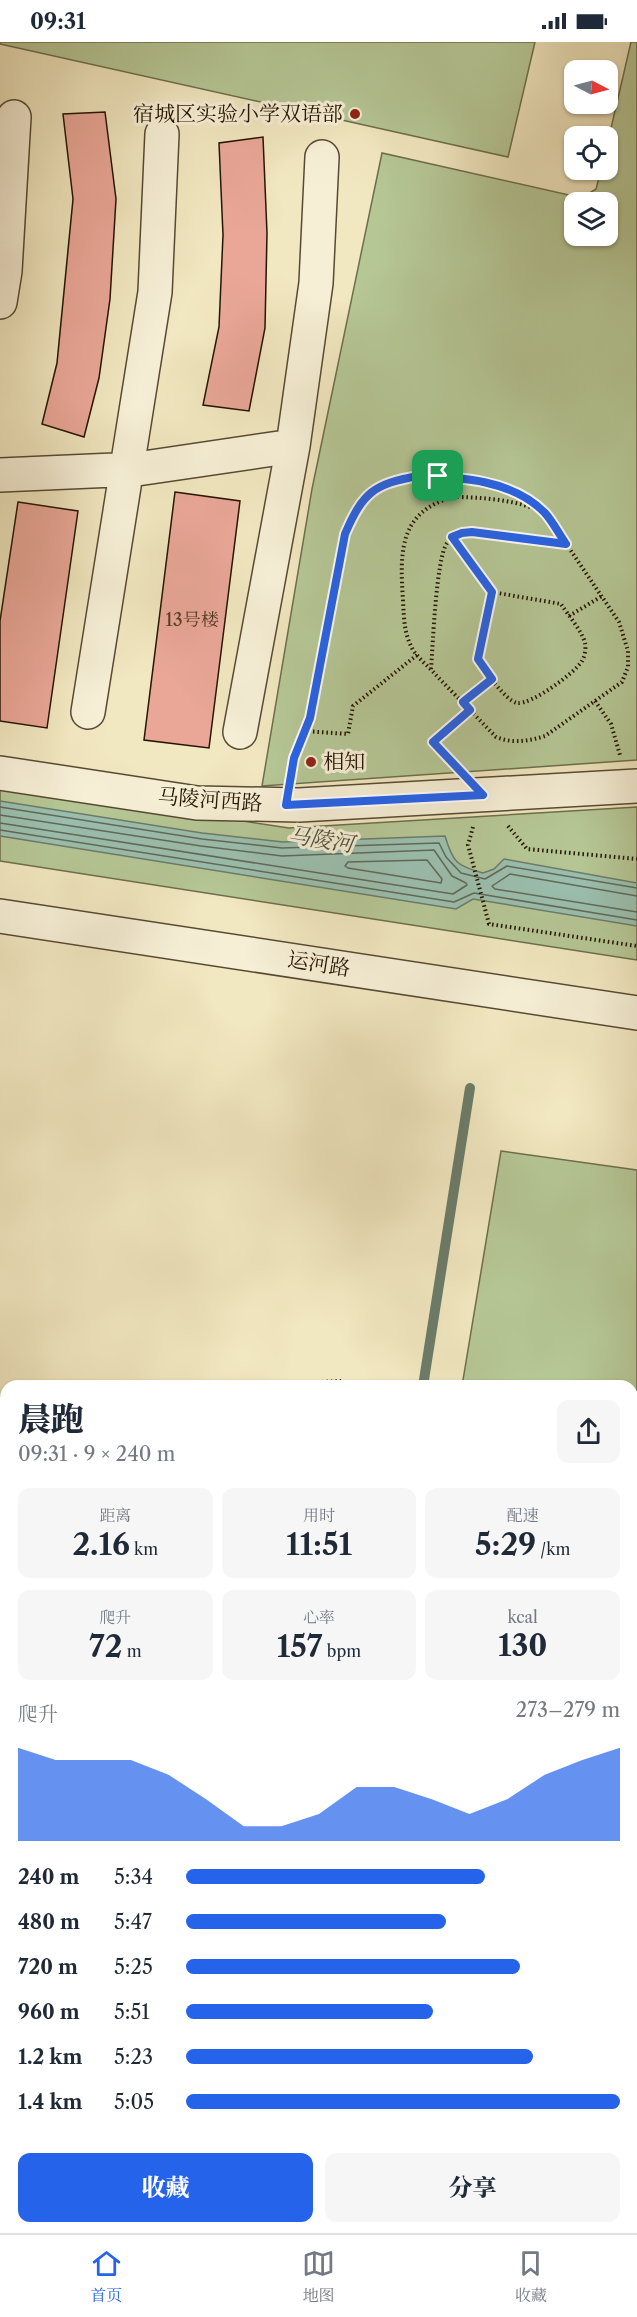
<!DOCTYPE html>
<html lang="zh">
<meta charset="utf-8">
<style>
:root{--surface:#fff;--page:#f6f6f7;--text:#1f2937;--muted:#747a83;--line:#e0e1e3;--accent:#2563eb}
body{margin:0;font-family:"Libre Caslon Text","Noto Serif SC",serif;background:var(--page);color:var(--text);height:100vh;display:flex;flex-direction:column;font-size:22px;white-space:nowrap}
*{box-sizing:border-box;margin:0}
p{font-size:20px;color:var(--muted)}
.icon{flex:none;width:33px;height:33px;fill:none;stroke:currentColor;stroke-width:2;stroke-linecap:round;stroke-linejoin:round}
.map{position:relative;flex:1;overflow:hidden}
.details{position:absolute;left:0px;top:1338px;width:638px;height:854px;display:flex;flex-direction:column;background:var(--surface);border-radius:18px 18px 0 0;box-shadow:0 2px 4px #0004}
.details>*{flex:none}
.needle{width:39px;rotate:96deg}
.fabs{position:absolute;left:564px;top:18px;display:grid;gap:12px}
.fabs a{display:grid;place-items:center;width:54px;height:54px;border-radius:12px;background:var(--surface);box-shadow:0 2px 4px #0004;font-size:30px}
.pin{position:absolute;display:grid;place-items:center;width:51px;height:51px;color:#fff;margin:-26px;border-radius:12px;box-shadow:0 3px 9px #0006}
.round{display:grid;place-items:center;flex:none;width:63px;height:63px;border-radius:12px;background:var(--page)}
.head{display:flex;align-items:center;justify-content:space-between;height:102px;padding:0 18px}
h1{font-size:33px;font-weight:800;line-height:45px}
.stats{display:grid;grid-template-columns:repeat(3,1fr);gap:9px;height:102px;padding:6px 18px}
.stats div{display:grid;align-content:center;border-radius:12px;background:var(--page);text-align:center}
.stats b{font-size:30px;font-weight:800}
.stats small{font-size:16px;font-weight:400}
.stats p{font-size:16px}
.chart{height:168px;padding:12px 18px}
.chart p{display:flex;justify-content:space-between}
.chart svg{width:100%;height:108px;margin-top:6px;fill:var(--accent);opacity:.7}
.cta{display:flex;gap:12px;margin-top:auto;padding:12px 18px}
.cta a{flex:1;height:69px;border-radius:12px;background:var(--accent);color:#fff;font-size:24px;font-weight:800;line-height:69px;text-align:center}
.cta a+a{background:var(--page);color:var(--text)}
ul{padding:0 18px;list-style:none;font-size:20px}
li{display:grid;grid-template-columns:96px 72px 1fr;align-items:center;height:45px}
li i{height:15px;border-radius:8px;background:var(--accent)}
.status{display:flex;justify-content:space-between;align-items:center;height:42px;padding:0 30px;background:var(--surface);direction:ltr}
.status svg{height:16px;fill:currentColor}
.tab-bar{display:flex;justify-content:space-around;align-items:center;height:84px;border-top:2px solid var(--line);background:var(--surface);font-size:16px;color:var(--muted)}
.tab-bar a{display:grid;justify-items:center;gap:3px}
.tab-bar .selected{color:var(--accent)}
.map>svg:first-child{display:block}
.green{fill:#b6c796;stroke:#6d6e4c;stroke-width:1.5;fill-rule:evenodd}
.water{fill:#9bc0b0;stroke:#6b7c6a;stroke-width:1.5}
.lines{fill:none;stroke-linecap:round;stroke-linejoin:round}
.shore{stroke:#606a59;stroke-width:1.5}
.stream{stroke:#6b7c6a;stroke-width:10}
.building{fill:#eaa798;stroke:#241502;stroke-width:1.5}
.minor-casing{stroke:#574a32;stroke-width:36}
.path{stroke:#241502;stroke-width:4;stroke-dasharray:1.5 3;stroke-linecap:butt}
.minor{stroke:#f6efd6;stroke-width:33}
.route-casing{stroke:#fff;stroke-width:12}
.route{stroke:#2563eb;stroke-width:8}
.poi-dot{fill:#8f2418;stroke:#f6efd6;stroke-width:2}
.labels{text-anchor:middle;stroke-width:6;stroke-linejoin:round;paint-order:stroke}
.number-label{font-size:18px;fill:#563a28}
.poi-label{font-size:21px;fill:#241502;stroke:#f6efd6;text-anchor:end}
.street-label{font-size:21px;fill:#241502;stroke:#f6efd6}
.water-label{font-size:22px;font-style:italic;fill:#4e513f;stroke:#f6efd6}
</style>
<div class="status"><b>09:31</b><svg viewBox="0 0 49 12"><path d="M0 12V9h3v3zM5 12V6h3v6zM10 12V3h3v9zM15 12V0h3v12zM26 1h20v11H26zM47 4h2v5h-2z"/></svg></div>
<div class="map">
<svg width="637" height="2191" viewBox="0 0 637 2191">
<rect width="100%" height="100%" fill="#f1e7c0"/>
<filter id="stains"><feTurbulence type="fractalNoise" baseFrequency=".00333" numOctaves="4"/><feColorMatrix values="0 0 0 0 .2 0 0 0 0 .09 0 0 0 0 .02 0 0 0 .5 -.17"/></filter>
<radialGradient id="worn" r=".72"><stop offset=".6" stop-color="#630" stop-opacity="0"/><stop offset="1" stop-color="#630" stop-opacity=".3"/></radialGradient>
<!-- green -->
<path class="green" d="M 0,0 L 535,0 L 508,115 L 0,2 Z
M 631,0 L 637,0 L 637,718 L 262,744 L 312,447 L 382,111 L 582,156 L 596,147 L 601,128 L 608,128 L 608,99 ZM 608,160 L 608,194 L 574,194 L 574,160 Z
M 0,742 L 289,786 L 637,765 L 637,918 L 0,819 Z
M 501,1109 L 637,1128 L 637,1594 L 632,1593 L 632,1344 L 462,1344 Z"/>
<!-- water -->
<path class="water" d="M 0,759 L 202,791 L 283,800 L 445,794 C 453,821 457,824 483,831 L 494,827 L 504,817 L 637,841 L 637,884 L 473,857 L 456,867 L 0,794 Z"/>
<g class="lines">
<!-- shore -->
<path class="shore" d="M 0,765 L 202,797 L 282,806 L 439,801 L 446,815 L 461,831 L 485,837 L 507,824 L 637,846
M 0,773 L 201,804 L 282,814 L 434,808 L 452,834 L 466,841 L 467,843 L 453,852 L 0,781
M 0,788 L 454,860 L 474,851 L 637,878
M 427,818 L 442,837 L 441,841 L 348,826 L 345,824 L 348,820 Z
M 637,854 L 510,832 L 492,844 L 495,847 L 637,870"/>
<!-- stream -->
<path class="stream" d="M 423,1344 L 470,1046
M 288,2191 L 288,2186"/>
</g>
<!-- building -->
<path class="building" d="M 105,70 L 116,157 L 110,257 L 99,336 L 84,395 L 42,382 L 57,321 L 73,157 L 63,72 Z
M 263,95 L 267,191 L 265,286 L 249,369 L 203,363 L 219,285 L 223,193 L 219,101 Z
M 175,450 L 240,459 L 209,706 L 144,698 Z
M 18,460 L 78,469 L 47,686 L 0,679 L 0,579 Z"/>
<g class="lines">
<defs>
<path id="minor" d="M 0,260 L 5,229 L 14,75
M 0,433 L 137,427 L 293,404
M 88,670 L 155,250 L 162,92
M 240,690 L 293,404 L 316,241 L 322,115
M 0,731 L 197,761 L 299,763 L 637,744
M 0,874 L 637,971
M 632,1873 L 637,1837
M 583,2191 L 583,2186"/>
</defs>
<!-- minor casing -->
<use href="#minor" class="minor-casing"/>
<!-- path -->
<path class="path" d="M 453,455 C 480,455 522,458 546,472 L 619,580 L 628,609 L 628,625 L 622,640 L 545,694 C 529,699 513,702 496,695 C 476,674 455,653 435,632 C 428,624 419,617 413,608 C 404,592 404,577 403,559 C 400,511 398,470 453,455 Z
M 451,495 L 492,550 L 561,562 C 568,573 582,589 585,601 C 586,607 585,614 582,619 C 575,631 531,663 517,661 C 506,659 483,627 478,617 L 492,550
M 569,574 L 602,554
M 431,627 C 433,602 436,517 447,501 C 452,492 462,491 472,490 L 565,502
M 595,659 L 611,682 L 620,713
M 463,660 L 492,637
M 304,689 L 348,692 L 353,664 L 417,613
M 452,720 L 433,700 L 469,668
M 292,730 L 299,702 L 310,676 L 345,492 C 352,476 358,459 372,449 C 414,419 500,436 539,466
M 508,784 L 527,807 L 637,817
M 473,785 L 468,803 L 489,882 L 637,904
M 232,1344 L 341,1339
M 0,1429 L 6,1418"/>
<!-- minor -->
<use href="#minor" class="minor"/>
</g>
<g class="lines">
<defs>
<path id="route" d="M 418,434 C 461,435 513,438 545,471 C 553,480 559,492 566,502 L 472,490 L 462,491 L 452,495 L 492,550 L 478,617 L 492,637 L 463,660 L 470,668 L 433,700 L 483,753 L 286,763 L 294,716 L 310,676 L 345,492 C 363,450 374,442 418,434 Z"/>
</defs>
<!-- route casing -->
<use href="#route" class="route-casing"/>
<!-- route -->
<use href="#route" class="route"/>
</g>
<!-- markers -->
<g class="poi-dot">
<circle cx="355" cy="72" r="6"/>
<circle cx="311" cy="720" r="6"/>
</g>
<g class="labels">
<!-- number labels -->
<g class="number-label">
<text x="192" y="584">13号楼</text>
</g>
<!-- poi labels -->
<g class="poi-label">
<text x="343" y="79">宿城区实验小学双语部</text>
<text x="323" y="727" text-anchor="start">相知</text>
</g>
<!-- street labels -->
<g class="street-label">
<text transform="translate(210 758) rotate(4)" y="7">马陵河西路</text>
<text transform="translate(319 922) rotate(9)" y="7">运河路</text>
</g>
<!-- water labels -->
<g class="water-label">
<text transform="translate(321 797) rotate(9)" y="8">马陵河</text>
</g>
</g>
<rect width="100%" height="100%" filter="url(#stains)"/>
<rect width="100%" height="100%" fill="url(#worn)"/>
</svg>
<div class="fabs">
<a><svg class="needle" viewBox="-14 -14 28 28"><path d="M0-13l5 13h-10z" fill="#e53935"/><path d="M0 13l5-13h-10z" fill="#747a83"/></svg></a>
<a><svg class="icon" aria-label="locate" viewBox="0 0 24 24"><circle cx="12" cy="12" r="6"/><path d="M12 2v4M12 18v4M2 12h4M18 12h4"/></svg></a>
<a><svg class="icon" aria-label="layers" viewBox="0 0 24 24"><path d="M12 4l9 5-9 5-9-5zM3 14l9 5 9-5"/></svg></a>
</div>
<div class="pin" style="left:438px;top:434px;background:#1e9e55"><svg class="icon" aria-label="arrive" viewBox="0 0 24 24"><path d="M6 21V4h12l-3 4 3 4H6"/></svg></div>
<section class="details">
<div class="head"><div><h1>晨跑</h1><p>09:31 · 9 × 240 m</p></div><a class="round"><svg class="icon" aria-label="share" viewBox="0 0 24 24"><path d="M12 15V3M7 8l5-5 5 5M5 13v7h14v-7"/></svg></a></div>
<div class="stats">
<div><p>距离</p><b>2.16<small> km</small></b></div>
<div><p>用时</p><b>11:51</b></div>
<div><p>配速</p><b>5:29<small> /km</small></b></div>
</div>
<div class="stats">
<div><p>爬升</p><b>72<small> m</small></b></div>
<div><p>心率</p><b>157<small> bpm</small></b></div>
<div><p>kcal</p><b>130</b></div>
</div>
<div class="chart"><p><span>爬升</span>273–279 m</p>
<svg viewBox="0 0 160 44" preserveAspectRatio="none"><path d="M0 44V6L10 11L20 11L30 11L40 17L50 27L60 38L70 38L80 33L90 22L100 22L110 27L120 33L130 27L140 17L150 11L160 6V44z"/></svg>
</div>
<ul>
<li><b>240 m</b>5:34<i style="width:69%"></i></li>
<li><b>480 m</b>5:47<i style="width:60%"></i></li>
<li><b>720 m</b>5:25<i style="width:77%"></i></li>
<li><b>960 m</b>5:51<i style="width:57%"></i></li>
<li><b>1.2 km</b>5:23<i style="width:80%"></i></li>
<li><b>1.4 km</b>5:05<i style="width:100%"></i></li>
</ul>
<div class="cta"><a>收藏</a><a>分享</a></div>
</section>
</div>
<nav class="tab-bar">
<a class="selected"><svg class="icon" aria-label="home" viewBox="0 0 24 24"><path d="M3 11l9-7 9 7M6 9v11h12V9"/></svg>首页</a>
<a><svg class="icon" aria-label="map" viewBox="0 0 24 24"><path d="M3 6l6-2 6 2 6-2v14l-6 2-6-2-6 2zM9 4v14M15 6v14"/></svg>地图</a>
<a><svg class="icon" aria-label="saved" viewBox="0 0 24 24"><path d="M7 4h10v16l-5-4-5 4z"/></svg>收藏</a>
</nav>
